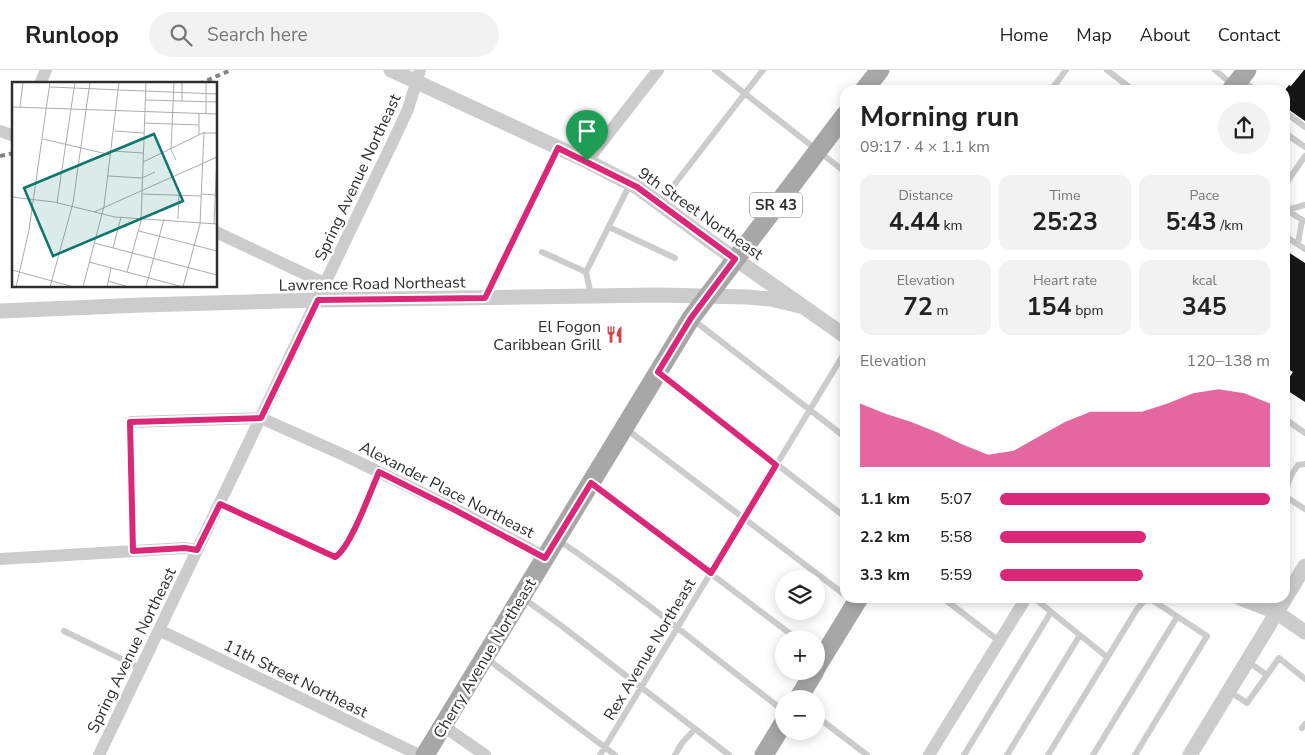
<!DOCTYPE html>
<meta charset="utf-8">
<style>
:root{--surface:#fff;--page:#f2f2f2;--text:#222;--muted:#767676;--line:#e0e0e0;--accent:#db2777}
body{margin:0;font-family:"Nunito Sans",sans-serif;background:var(--page);color:var(--text);height:100vh;display:flex;flex-direction:column;font-size:19px;white-space:nowrap}
*{box-sizing:border-box;margin:0}
p{font-size:16px;color:var(--muted)}
.icon{flex:none;width:28px;height:28px;fill:none;stroke:currentColor;stroke-width:2;stroke-linecap:round;stroke-linejoin:round}
.map{position:relative;flex:1;overflow:hidden}
.side{position:absolute;left:840px;top:15px;width:450px;height:518px;display:flex;flex-direction:column;background:var(--surface);border-radius:15px;box-shadow:0 2px 12px #0003}
.side>*{flex:none}
.tools{position:absolute;left:775px;top:500px;display:grid;gap:10px}
.tools a{display:grid;place-items:center;width:50px;height:50px;border-radius:50%;background:var(--surface);box-shadow:0 2px 12px #0003;font-size:25px}
.pin{position:absolute;display:grid;place-items:center;width:42px;height:42px;color:#fff;margin:-51px -21px;border-radius:50% 50% 50% 0;rotate:-45deg;box-shadow:0 0 5px #0007}
.pin .icon{rotate:45deg}
.round{display:grid;place-items:center;flex:none;width:52px;height:52px;border-radius:26px;background:var(--page)}
.head{display:flex;align-items:center;justify-content:space-between;height:85px;padding:0 20px}
h1{font-size:28px;font-weight:700;line-height:38px}
.metrics{display:grid;grid-template-columns:repeat(3,1fr);gap:8px;height:85px;padding:5px 20px}
.metrics div{display:grid;align-content:center;border-radius:12px;background:var(--page);text-align:center}
.metrics b{font-size:25px;font-weight:700}
.metrics small{font-size:14px;font-weight:400}
.metrics p{font-size:14px}
.chart{height:140px;padding:10px 20px}
.chart p{display:flex;justify-content:space-between}
.chart svg{width:100%;height:90px;margin-top:5px;fill:var(--accent);opacity:.7}
ul{padding:0 20px;list-style:none;font-size:16px}
li{display:grid;grid-template-columns:80px 60px 1fr;align-items:center;height:38px}
li i{height:12px;border-radius:6px;background:var(--accent)}
header{display:flex;align-items:center;gap:30px;box-sizing:border-box;height:70px;padding:0 25px;background:var(--surface);border-bottom:1px solid var(--line)}
header strong{font-size:24px}
nav{display:flex;gap:28px;margin-inline-start:auto;font-size:18px}
.search{width:350px;height:45px;background:var(--page);display:flex;align-items:center;gap:12px;box-sizing:border-box;padding:0 18px;border-radius:28px;color:var(--muted);font-size:19px}
.map>svg:first-child{display:block}
.building{fill:#161616}
.lines{fill:none;stroke-linecap:round;stroke-linejoin:round}
.service{stroke:#ccc;stroke-width:6}
.minor{stroke:#ccc;stroke-width:12}
.tertiary{stroke:#ccc;stroke-width:15}
.primary{stroke:#a7a7a7;stroke-width:19}
.rail{stroke:#848484;stroke-width:4;stroke-dasharray:5 4;stroke-linecap:butt}
.route-casing{stroke:#fff;stroke-width:10}
.route{stroke:#db2777;stroke-width:6}
.labels{text-anchor:middle;stroke-width:5;stroke-linejoin:round;paint-order:stroke}
.shield{fill:#fff;stroke:#6d6d6d;stroke-width:1}
.shield-label{font-size:15px;font-weight:bold;fill:#2f2f2f}
.street-label{font-size:16px;fill:#2f2f2f;stroke:#fff}
.poi-label{font-size:16px;fill:#2f2f2f;stroke:#fff;text-anchor:end}
.inset-road{fill:none;stroke:#acacac;stroke-width:1}
.view{fill:#0f766e;fill-opacity:0.15;stroke:#0f766e;stroke-width:2.5}
.inset-edge{fill:none;stroke:#2f2f2f;stroke-width:2.5}
</style>
<header>
<strong>Runloop</strong>
<div class="search"><svg class="icon" aria-label="search" viewBox="0 0 24 24"><circle cx="10" cy="10" r="6"/><path d="M15 15l6 6"/></svg>Search here</div>
<nav><a>Home</a><a>Map</a><a>About</a><a>Contact</a></nav>
</header>
<div class="map">
<svg width="1305" height="685" viewBox="0 0 1305 685">
<rect width="100%" height="100%" fill="#fff"/>
<!-- building -->
<path class="building" d="M 1304,0 L 1305,0 L 1305,51 L 1285,37 L 1285,20 L 1289,15 L 1291,16 Z
M 1285,180 L 1305,193 L 1305,332 L 1285,319 L 1285,314 L 1293,302 L 1285,297 Z"/>
<g class="lines">
<!-- service -->
<path class="service" d="M 715,0 L 845,102
M 1107,0 L 1133,20
M 1215,0 L 1233,15
M 1242,10 L 1255,20
M 1051,20 L 1066,0
M 1285,42 L 1305,57
M 1285,63 L 1305,77
M 1285,115 L 1305,86
M 660,133 L 763,0
M 1285,139 L 1304,151
M 1287,140 L 1305,135
M 609,157 L 675,188
M 1285,166 L 1305,179
M 1298,174 L 1302,150
M 542,182 L 586,202
M 591,225 L 586,202 L 630,114
M 486,227 L 558,78
M 692,249 L 845,367
M 660,304 L 845,447
M 1285,349 L 1305,363
M 131,352 L 133,481
M 625,358 L 845,525
M 1305,394 L 1298,395 C 1290,405 1286,414 1286,427 L 1305,439
M 593,414 L 797,569
M 220,434 L 335,487 C 349,479 371,420 379,402
M 558,470 C 636,522 709,584 784,641
M 523,528 L 559,554 L 729,685
M 943,528 L 999,571
M 1034,528 L 1107,587
M 64,561 L 140,598
M 486,588 L 615,685
M 1247,591 L 1267,605 L 1279,588 L 1305,609
M 1229,621 L 1247,633 L 1267,605
M 816,646 L 867,685
M 1302,658 L 1305,654
M 600,685 L 845,282
M 675,685 L 682,673 L 695,659
M 964,685 L 1051,542
M 1007,685 L 1080,565
M 1048,685 L 1137,539 L 1144,531 L 1152,530
M 1093,685 L 1177,547
M 1135,685 L 1207,566 L 1152,530 L 1154,528"/>
<!-- minor -->
<path class="minor" d="M 40,14 L 46,0
M 0,61 L 14,66
M 587,91 L 658,0
M 216,162 L 326,214
M 131,352 L 261,348 L 348,387 L 455,439 L 545,487
M 0,489 L 185,478 L 197,480
M 159,560 L 419,685
M 443,656 L 485,685
M 99,685 L 396,65 L 408,39 L 420,0
M 929,685 L 1026,528"/>
<!-- tertiary -->
<path class="tertiary" d="M 391,0 L 587,91 L 637,117 L 714,174 L 845,266
M 0,241 L 142,235 L 318,230 L 658,225 L 747,227 L 771,229 L 804,237
M 1240,528 L 1276,542 L 1305,562
M 1190,685 L 1305,496"/>
<!-- primary -->
<path class="primary" d="M 864,20 L 880,0
M 1231,20 L 1247,0
M 816,598 L 859,528
M 798,629 L 815,601
M 425,685 L 691,248 L 845,45
M 764,685 L 784,652"/>
<!-- rail -->
<path class="rail" d="M 199,14 L 231,0
M 0,86 L 14,83"/>
</g>
<g class="lines">
<defs>
<path id="route" d="M 558,78 L 637,117 L 735,189 L 691,248 L 658,302 L 776,395 L 711,503 L 591,413 L 545,488 L 455,440 L 379,402 C 371,420 350,479 335,487 L 220,434 L 197,480 L 185,478 L 133,481 L 130,352 L 261,348 L 318,230 L 485,228 Z"/>
</defs>
<!-- route casing -->
<use href="#route" class="route-casing"/>
<!-- route -->
<use href="#route" class="route"/>
</g>
<!-- icons -->
<defs>
<symbol id="restaurant-bare" viewBox="-9 -9 18 18"><path d="M-5-6h1v4h1v-4h1v4h1v-4h1v5L-1.5 .5V6h-2V.5L-5-1ZM5-6V6H3V1.5H1.5Q1.5-4 5-6Z" fill="#d5424a" stroke="#fff" stroke-width="2.5" paint-order="stroke"/></symbol>
</defs>
<g fill-rule="evenodd">
<use href="#restaurant-bare" x="602" y="252" width="25" height="25"/>
</g>
<g class="labels">
<!-- shield labels -->
<rect class="shield" x="750" y="122.5" width="52" height="25" rx="4"/>
<g class="shield-label">
<text x="776" y="140">SR 43</text>
</g>
<!-- street labels -->
<g class="street-label">
<text transform="translate(357 107) rotate(-65)" y="6">Spring Avenue Northeast</text>
<text transform="translate(701 143) rotate(35)" y="6">9th Street Northeast</text>
<text transform="translate(372 213) rotate(-1)" y="6">Lawrence Road Northeast</text>
<text transform="translate(447 419) rotate(27)" y="6">Alexander Place Northeast</text>
<text transform="translate(649 579) rotate(-59)" y="6">Rex Avenue Northeast</text>
<text transform="translate(131 580) rotate(-64)" y="6">Spring Avenue Northeast</text>
<text transform="translate(484 588) rotate(-59)" y="6">Cherry Avenue Northeast</text>
<text transform="translate(296 608) rotate(26)" y="6">11th Street Northeast</text>
</g>
<!-- poi labels -->
<g class="poi-label">
<text x="601" y="262">El Fogon<tspan x="601" dy="18">Caribbean Grill</tspan></text>
</g>
</g>
<!-- overview -->
<g transform="translate(12 12)">
<rect width="205" height="205" fill="#fff"/>
<path class="inset-road" d="M 162,0 L 159,68 L 164,78M 194,0 L 194,31M 38,5 L 205,12M 134,18 L 205,20M 170,19 L 170,0M 0,25 L 205,32M 8,25 L 11,0M 133,41 L 186,43M 103,49 L 132,51M 187,53 L 187,31M 31,57 L 99,73M 100,69 L 131,71M 131,80 L 191,51 L 205,51M 96,94 L 130,96 L 143,90M 129,112 L 189,114M 189,112 L 204,113M 0,115 L 42,120 L 103,135 L 205,142M 45,121 L 63,0M 82,130 L 205,75M 166,137 L 167,113M 202,142 L 205,75M 127,149 L 205,169M 82,161 L 205,193M 101,166 L 109,135M 77,180 L 171,205M 0,188 L 62,205M 115,190 L 129,139 L 134,0M 96,199 L 117,205M 4,205 L 17,148 L 38,0M 38,205 L 61,121 L 78,0M 71,205 L 92,124 L 107,0M 95,205 L 99,186M 134,205 L 152,137M 171,205 L 188,142 L 192,50"/>
<path class="view" d="M 142,52 L 171,119 L 41,174 L 12,106 Z"/>
<rect width="205" height="205" class="inset-edge"/>
</g>
</svg>
<div class="tools">
<a><svg class="icon" aria-label="layers" viewBox="0 0 24 24"><path d="M12 4l9 5-9 5-9-5zM3 14l9 5 9-5"/></svg></a>
<a>+</a>
<a>−</a>
</div>
<div class="pin" style="left:587px;top:91px;background:#1e9e55"><svg class="icon" aria-label="arrive" viewBox="0 0 24 24"><path d="M6 21V4h12l-3 4 3 4H6"/></svg></div>
<section class="side">
<div class="head"><div><h1>Morning run</h1><p>09:17 · 4 × 1.1 km</p></div><a class="round"><svg class="icon" aria-label="share" viewBox="0 0 24 24"><path d="M12 15V3M7 8l5-5 5 5M5 13v7h14v-7"/></svg></a></div>
<div class="metrics">
<div><p>Distance</p><b>4.44<small> km</small></b></div>
<div><p>Time</p><b>25:23</b></div>
<div><p>Pace</p><b>5:43<small> /km</small></b></div>
</div>
<div class="metrics">
<div><p>Elevation</p><b>72<small> m</small></b></div>
<div><p>Heart rate</p><b>154<small> bpm</small></b></div>
<div><p>kcal</p><b>345</b></div>
</div>
<div class="chart"><p><span>Elevation</span>120–138 m</p>
<svg viewBox="0 0 160 44" preserveAspectRatio="none"><path d="M0 44V13L10 18L20 22L30 27L40 33L50 38L60 36L70 29L80 22L90 17L100 17L110 17L120 13L130 8L140 6L150 8L160 13V44z"/></svg>
</div>
<ul>
<li><b>1.1 km</b>5:07<i style="width:100%"></i></li>
<li><b>2.2 km</b>5:58<i style="width:54%"></i></li>
<li><b>3.3 km</b>5:59<i style="width:53%"></i></li>
</ul>
</section>
</div>
